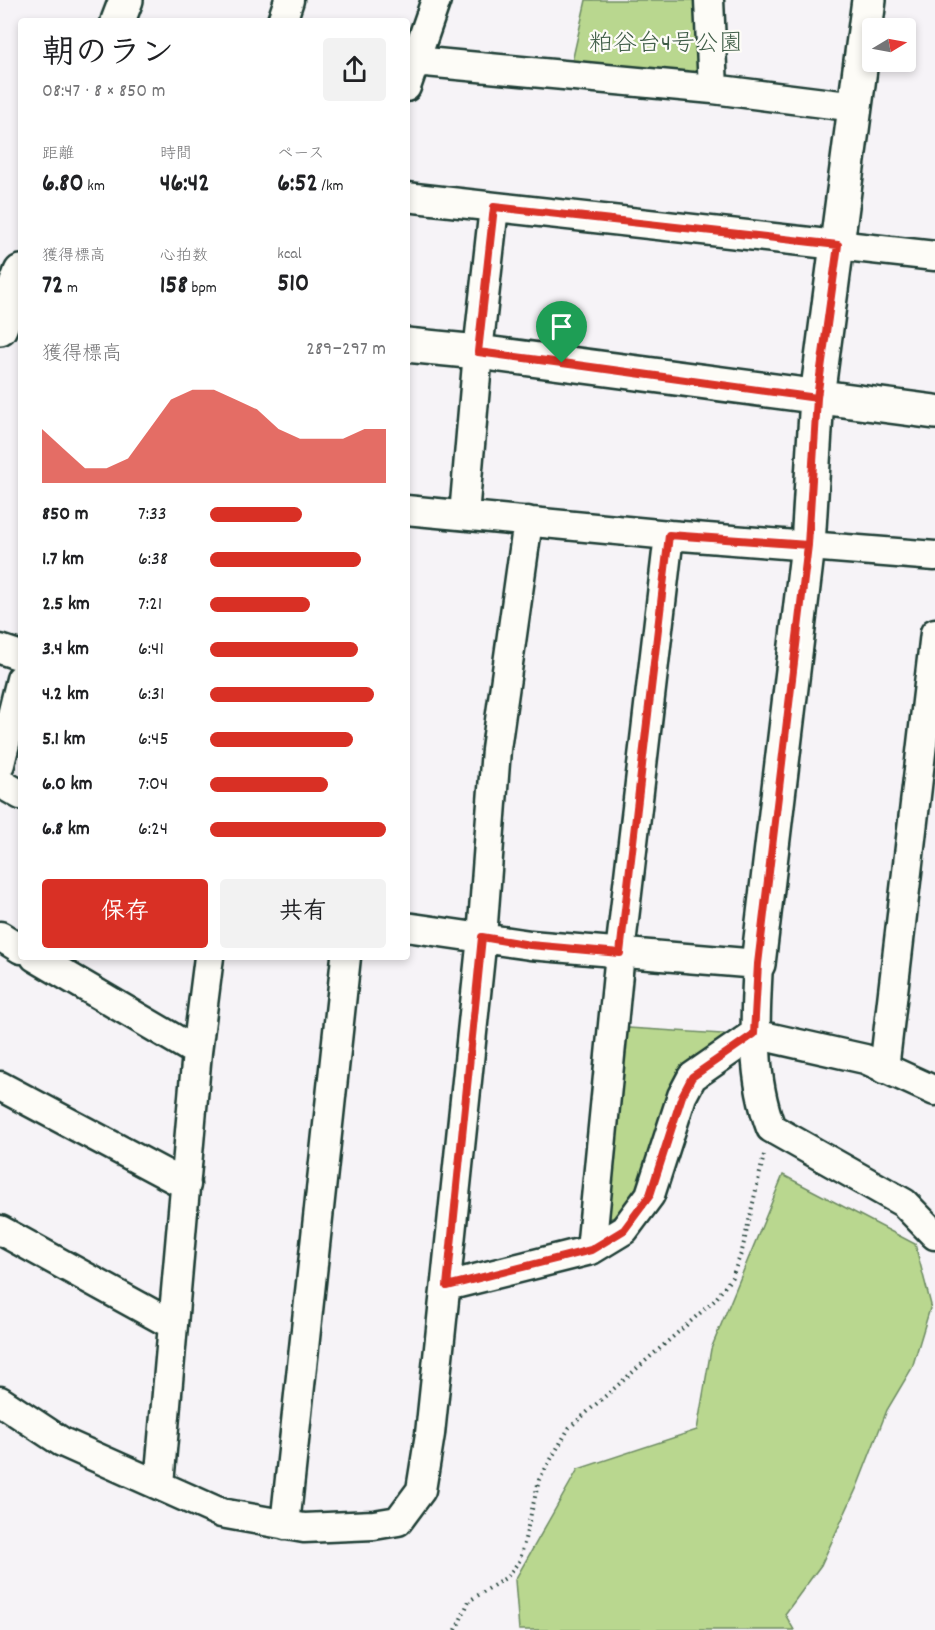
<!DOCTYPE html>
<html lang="ja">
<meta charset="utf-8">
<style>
:root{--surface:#fff;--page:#f2f2f2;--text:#202124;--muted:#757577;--accent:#d93025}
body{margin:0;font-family:Dekko,"Klee One",sans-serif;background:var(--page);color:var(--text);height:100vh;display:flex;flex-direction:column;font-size:22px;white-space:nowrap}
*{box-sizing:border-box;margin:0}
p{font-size:20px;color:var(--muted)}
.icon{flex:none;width:33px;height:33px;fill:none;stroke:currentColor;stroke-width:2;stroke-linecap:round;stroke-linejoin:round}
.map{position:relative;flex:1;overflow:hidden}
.drawer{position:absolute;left:18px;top:18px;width:392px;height:942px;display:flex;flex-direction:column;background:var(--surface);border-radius:6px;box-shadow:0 3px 9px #0003}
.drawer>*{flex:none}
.needle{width:39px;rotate:80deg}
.fabs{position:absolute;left:862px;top:18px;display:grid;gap:12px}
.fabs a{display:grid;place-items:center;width:54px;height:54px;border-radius:6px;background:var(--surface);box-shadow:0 3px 9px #0003;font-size:30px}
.pin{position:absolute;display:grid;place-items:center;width:51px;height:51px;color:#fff;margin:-62px -26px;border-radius:50% 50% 50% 0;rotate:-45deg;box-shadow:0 0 6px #0007}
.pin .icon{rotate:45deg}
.round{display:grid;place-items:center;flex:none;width:63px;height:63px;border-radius:6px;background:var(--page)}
.summary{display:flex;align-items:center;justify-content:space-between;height:102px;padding:0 24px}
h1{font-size:33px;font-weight:800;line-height:45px}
.metrics{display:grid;grid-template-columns:repeat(3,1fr);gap:9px;height:102px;padding:6px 24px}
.metrics div{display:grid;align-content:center}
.metrics b{font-size:26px;font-weight:800}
.metrics small{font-size:16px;font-weight:400}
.metrics p{font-size:16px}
.chart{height:168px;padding:12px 24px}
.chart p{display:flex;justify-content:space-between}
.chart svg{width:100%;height:108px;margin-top:6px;fill:var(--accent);opacity:.7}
.action{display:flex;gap:12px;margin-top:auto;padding:12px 24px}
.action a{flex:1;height:69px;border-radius:6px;background:var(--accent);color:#fff;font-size:24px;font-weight:800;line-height:69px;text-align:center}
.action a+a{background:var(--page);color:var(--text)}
ul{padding:0 24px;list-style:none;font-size:20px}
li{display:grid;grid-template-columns:96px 72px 1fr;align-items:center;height:45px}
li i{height:15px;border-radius:8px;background:var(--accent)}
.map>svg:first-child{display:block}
.green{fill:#b9d78f;stroke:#6c8a62;stroke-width:1.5}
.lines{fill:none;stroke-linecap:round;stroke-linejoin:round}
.minor-casing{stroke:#1f3d34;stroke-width:33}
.tertiary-casing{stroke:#1f3d34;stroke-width:38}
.secondary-casing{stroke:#1f3d34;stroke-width:38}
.path{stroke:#1f3d34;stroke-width:4;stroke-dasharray:1.5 4.5;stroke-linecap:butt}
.minor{stroke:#fdfcf7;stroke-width:28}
.tertiary{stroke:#fdfcf7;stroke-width:33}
.secondary{stroke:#fdfcf7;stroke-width:33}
.route-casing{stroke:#fff;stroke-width:12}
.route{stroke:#d93025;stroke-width:8}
.labels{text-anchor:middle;stroke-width:4.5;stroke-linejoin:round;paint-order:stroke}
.park-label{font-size:24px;fill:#3e5c46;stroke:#fdfcf7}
</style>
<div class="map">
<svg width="935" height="1630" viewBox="0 0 935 1630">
<rect width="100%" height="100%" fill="#f6f3f7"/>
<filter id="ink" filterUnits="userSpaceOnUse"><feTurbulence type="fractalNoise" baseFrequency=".0167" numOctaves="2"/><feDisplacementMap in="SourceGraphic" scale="12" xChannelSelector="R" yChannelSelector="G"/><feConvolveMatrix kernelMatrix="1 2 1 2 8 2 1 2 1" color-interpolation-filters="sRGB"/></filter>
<g filter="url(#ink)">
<!-- green -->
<path class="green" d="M 586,0 L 709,0 L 713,89 L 569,75 Z
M 628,1028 L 739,1035 L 718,1047 L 641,1187 L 616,1217 L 606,1219 Z
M 783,1175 L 915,1244 L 931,1305 L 912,1368 L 887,1410 L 857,1487 L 821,1565 L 785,1614 L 794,1630 L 519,1630 L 515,1580 L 578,1469 L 697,1430 L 711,1349 Z"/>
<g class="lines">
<defs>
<path id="minor" d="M 709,0 L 713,89
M 282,21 L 289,0
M 415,61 L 713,89 L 856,107
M 406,87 L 436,0
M 406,197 L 935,256
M 406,510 L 669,535 L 935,556
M 464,515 L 478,352 L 494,207
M 0,649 L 21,656
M 0,764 L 21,679
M 0,783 L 21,795
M 406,927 L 530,945 L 758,964 C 755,1019 751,1076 771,1128 L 904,1203 L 935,1235
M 0,936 L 21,949
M 35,957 L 197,1052
M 884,1069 L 935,633
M 0,1086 L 186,1185
M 0,1230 L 173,1325
M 591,1250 L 620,953 L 669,535
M 447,1286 L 591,1250 L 624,1230 L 650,1195 L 682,1096 L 692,1077 L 754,1034 L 865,1059 L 935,1091
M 0,1401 L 62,1442 L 221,1513 L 304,1528 L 374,1525 L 398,1521 L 421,1490 L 430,1434 L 482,937 L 496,749 L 528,521
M 159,1484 L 197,1052 L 209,957
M 285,1525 L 346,957"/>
<path id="tertiary" d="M 406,345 L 478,352 L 935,412
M 758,964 L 808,545 L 817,397 L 869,0"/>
<path id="secondary" d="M 118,21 L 126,0
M 0,328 L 21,272"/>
</defs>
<!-- minor casing -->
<use href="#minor" class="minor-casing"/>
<!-- tertiary casing -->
<use href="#tertiary" class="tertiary-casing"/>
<!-- secondary casing -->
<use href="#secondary" class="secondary-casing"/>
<!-- path -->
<path class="path" d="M 456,1630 L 469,1601 L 507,1577 L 520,1560 L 539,1480 L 569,1428 L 715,1300 L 732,1277 L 742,1251 L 764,1155"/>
<!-- minor -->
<use href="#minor" class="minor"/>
<!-- tertiary -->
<use href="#tertiary" class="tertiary"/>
<!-- secondary -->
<use href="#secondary" class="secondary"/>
</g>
</g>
<g class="lines" filter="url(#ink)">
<defs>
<path id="route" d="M 562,363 L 817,398 L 808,545 L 758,964 L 754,1034 L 692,1077 L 682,1096 L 650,1195 L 624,1230 L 591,1250 L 447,1286 L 482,937 L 530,945 L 620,953 L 669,535 L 808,545 L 817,398 L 838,245 L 494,207 L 478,352 L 562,363"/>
</defs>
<!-- route casing -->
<use href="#route" class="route-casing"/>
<!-- route -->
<use href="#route" class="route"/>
</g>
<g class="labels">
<!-- park labels -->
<g class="park-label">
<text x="666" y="50">粕谷台4号公園</text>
</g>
</g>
</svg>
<div class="fabs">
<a><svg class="needle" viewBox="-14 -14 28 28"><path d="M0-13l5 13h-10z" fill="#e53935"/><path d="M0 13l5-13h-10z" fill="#757577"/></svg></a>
</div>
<div class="pin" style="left:562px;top:363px;background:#1e9e55"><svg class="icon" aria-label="arrive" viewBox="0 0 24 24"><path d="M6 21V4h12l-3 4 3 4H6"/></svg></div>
<section class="drawer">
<div class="summary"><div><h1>朝のラン</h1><p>08:47 · 8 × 850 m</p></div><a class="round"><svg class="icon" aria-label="share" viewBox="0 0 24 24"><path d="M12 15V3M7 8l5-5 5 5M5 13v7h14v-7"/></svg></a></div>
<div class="metrics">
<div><p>距離</p><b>6.80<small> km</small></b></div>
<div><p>時間</p><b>46:42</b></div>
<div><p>ペース</p><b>6:52<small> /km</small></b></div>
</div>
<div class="metrics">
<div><p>獲得標高</p><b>72<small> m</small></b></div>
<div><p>心拍数</p><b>158<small> bpm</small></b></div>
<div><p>kcal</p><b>510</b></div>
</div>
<div class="chart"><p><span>獲得標高</span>289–297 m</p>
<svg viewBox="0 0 160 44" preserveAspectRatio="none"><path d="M0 44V22L10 30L20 38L30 38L40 34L50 22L60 10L70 6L80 6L90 10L100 14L110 22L120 26L130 26L140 26L150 22L160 22V44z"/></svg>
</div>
<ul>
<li><b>850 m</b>7:33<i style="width:52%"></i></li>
<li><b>1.7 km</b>6:38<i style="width:86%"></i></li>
<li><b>2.5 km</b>7:21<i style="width:57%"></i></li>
<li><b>3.4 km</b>6:41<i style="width:84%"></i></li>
<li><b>4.2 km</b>6:31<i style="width:93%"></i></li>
<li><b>5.1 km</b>6:45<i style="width:81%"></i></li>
<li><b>6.0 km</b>7:04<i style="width:67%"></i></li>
<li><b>6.8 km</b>6:24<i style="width:100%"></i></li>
</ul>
<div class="action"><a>保存</a><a>共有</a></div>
</section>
</div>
